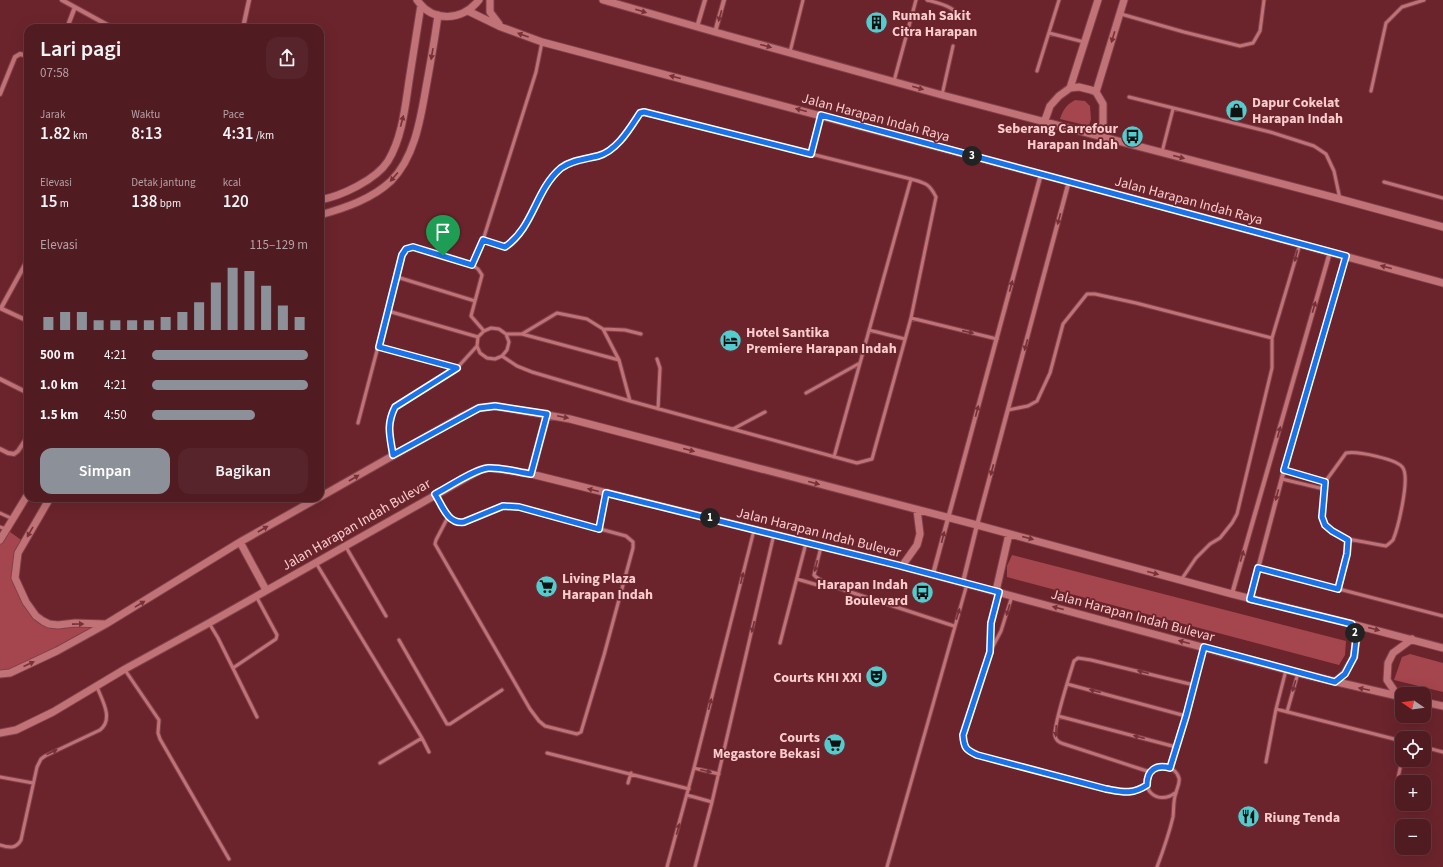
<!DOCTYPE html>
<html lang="id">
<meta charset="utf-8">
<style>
:root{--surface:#501b21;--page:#56242a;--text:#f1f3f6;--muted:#b4a1a5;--line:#67393f;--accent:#8c9099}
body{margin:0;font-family:"Source Sans 3",sans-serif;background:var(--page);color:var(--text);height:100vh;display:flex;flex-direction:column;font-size:15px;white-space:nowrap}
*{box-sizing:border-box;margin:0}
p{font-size:13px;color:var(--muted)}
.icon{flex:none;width:22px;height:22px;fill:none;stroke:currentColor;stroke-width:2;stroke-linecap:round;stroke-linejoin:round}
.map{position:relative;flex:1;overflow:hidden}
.side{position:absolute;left:24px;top:24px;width:300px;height:478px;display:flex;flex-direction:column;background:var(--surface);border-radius:12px;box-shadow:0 4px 16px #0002,0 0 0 1px var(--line)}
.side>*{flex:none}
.needle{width:26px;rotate:283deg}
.buttons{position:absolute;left:1395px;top:687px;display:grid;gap:8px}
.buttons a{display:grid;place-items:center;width:36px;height:36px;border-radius:8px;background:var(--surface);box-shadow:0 4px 16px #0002,0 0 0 1px var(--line);font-size:20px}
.pin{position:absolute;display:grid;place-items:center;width:34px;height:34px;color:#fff;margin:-41px -17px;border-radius:50% 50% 50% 0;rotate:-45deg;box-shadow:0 0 4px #0007}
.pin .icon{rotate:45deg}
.km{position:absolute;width:20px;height:20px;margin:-10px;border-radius:50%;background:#222;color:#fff;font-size:11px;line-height:20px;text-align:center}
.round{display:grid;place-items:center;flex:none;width:42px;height:42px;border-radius:12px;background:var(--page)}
.overview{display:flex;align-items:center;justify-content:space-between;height:68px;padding:0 16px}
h1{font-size:22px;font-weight:600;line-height:30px}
.metrics{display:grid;grid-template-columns:repeat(3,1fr);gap:6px;height:68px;padding:4px 16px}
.metrics div{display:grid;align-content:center}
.metrics b{font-size:17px;font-weight:600}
.metrics small{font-size:11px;font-weight:400}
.metrics p{font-size:11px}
.chart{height:112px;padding:8px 16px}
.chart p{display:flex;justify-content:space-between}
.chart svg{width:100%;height:72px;margin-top:4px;stroke:var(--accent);stroke-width:6}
.button{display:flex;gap:8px;margin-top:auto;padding:8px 16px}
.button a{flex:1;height:46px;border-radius:12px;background:var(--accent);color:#fff;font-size:16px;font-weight:600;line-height:46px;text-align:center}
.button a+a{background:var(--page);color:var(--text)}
ul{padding:0 16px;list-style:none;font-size:13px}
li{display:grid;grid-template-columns:64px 48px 1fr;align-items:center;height:30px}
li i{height:10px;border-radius:5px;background:var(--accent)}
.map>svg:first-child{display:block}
.green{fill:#a5454e}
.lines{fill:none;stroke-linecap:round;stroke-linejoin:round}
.service-casing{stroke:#80414c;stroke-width:5}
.minor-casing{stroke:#80414c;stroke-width:6}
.tertiary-casing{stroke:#80414c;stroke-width:9}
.service{stroke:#c17276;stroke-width:3}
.minor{stroke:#c17276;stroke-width:4}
.tertiary{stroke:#c17276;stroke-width:7}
.oneway{fill:#783037}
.route-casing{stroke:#fff;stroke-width:8}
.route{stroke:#1a73e8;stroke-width:5}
.labels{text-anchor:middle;stroke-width:3.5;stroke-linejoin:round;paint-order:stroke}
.poi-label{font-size:14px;font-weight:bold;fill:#f9cccd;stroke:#6b242c;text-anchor:start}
.street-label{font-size:14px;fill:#f9cccd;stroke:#6b242c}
</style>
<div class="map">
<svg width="1443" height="867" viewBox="0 0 1443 867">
<rect width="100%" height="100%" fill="#6b242c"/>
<!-- green -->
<path class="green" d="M 1075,100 L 1085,101 L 1090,106 L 1091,119 L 1089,126 L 1060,119 C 1063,110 1066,105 1075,100 Z
M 6,529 L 24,542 L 15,578 L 26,602 L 43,621 L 106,624 L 0,674 L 0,540 Z
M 1012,555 L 1346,641 L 1345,655 L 1339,665 L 1007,577 L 1007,566 Z
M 1410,654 L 1443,663 L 1443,692 L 1394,680 L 1402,657 Z"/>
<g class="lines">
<defs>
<path id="service" d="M 927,0 C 938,3 953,6 959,16
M 1121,14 L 1184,32 L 1240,46 L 1253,43 L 1260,31 L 1264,0
M 1049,33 L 1084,42
M 790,52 L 803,0
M 1037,71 L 1059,0
M 894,81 L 916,0
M 1371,91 L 1386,23 L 1402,7 L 1424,0
M 942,95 L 953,46
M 1129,97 L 1270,132 L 1314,146 L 1326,154 L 1334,171 L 1340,199
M 1162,152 L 1173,109
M 811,154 L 820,117
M 1384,182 L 1443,198
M 483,240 L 505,247 C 534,227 535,190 561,168 C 571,160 586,159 598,156 C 617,151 630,128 640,113 L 644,112 L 911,179
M 472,265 L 483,240 L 536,72 L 542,42
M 397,277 L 475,301
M 388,311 L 478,337
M 911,318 L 997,339
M 603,329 L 625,330 L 641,334
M 869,330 L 905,339
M 506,334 L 522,334 L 619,360 L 630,401
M 522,334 L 557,313 L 587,319 L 603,329 L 619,360
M 379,347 L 457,368
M 502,356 L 517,366 L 532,372 L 630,401 L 857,463 L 872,459 L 911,318 L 936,197 C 929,183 925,183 911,179 L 834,457
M 657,359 L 660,368 L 658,409
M 806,393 L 860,363
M 1008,410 L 1028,406 L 1037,401 L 1050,373 L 1063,324 L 1087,294 L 1095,294 L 1136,303 L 1272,338
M 358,423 L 402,255 L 405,249 L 413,247 L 472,265 L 478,269 L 482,275 L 471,316 L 484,331
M 733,429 L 765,412
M 393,455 C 390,436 386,425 395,407 L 457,368 L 477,346 L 478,337 L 484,331 L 491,328 L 499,329 L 506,334 L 509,342 L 507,350 L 502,356 L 495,359 L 487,358 L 480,353 L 477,346
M 1284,470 L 1325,482
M 1282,479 L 1324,489
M 436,496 L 448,517 L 459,523 L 478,518 L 503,506 L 519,507 L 626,536 L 633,542 L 633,548 L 604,655 L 581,732 L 577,734 L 545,726 L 539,721 L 530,709 L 435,544 L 436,540 L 448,517
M 0,513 L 13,519
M 0,527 L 6,529
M 599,529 L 606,493
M 346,547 L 386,616
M 821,547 L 814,575 C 817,579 824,581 829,585
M 316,563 L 422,738 L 429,752
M 1258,568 L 1443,616
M 797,579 L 821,586 L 829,585 L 954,626
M 1181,580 L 1196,558 L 1210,544 L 1220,538 L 1232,523 L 1237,514 L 1272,368 L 1272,338 L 1300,244
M 1338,589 L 1347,554 L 1348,539 L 1332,531 L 1325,525 L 1323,517 L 1325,482 L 1346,453 C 1357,451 1398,459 1403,468 C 1410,479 1398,528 1393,540 C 1391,542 1389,544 1386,546 L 1348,539
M 1012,596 L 1001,631 L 990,652 L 963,735 C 963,748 966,750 977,755 L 1106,789 L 1133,792 L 1140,790 L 1147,785
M 209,623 L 218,638 L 257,717
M 399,640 L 447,724 L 450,724 L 502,690
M 780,643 L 806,543
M 990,650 L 991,623 L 999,592
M 233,668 L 276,639 L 277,635 L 256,596
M 125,670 L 159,720 L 158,733 L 160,739 L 229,859
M 1067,684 L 1186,716
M 1276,709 L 1402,741
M 1287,712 L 1298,673
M 1058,716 L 1176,747
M 1424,747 L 1443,752
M 547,753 L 689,789
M 1266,762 L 1276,709 L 1286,670
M 380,763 L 422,738
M 694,768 L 719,774
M 1170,768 L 1186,716 L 1204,648
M 1150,772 L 1064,744 C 1060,743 1056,741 1055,736 C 1053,727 1070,674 1074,661 L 1078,658 L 1091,660 L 1194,685
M 0,777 L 33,783
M 628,783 L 631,773
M 1397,783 L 1402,759
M 687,795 L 712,802
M 0,845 C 9,848 16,849 21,840 L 37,767 L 41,759 L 45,756 L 100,730 C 114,719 102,700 97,687
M 667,867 L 694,768 L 754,530
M 695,867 L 712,802 L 774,534
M 887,867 L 967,584
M 1157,867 C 1163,851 1169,834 1173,817 C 1174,809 1173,800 1176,793 C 1177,787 1180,784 1179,778 C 1177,771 1170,766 1163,766 C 1158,766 1152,769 1150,773 C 1139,789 1158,806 1175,793"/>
<path id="minor" d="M 62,0 L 113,28
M 697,27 L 705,0
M 67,28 L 75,7
M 243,28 L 249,0
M 715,32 L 724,0
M 0,94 L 15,57 L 20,54 L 28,56
M 0,308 L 28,321
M 1,308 L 28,259
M 0,379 L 28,393
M 0,449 L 8,453 L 14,454 L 18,451 L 28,436
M 933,574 L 1041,174
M 963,582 L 977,525 L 1069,181
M 1232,594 L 1330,252
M 1250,599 L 1284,470 L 1346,256"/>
<path id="tertiary" d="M 417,0 C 433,23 462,21 479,0
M 490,0 L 490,12 L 499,24
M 603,0 L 715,32 L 942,95 L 1340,199 L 1443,227
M 468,11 L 501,27 L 542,42 L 1157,205 L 1443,283
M 1070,88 L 1098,0
M 1096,92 L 1124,0
M 1044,123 L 1050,106 L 1059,96 L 1070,88 L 1079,87 L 1091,90 L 1096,92 L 1103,104 L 1103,123 L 1100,136
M 320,200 C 341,196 376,180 388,161 C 402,138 405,108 409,81 C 413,56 417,31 421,5
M 320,215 C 345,208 372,199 391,181 C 416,156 421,115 427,82 C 431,60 435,38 438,15
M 531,474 L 547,414
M 320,497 L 461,417 L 479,408 L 495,406 L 570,419 L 977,525 L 1232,594 L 1352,624 L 1443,648
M 50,498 L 18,553 L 15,578 L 26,602 L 36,616 L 43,621 L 49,624 L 58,625 L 75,623 L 105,624
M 0,540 L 28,494
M 240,542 L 266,590
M 902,566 L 917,545 L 920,534 L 917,510
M 996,591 L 1009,534
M 0,674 L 10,673 L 57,651 L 106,624 L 240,542 L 318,498
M 1335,682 L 1345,673 L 1354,657 L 1356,640 L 1352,624
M 1398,696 L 1387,680 L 1388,663 L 1393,653 L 1412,639
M 1424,702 L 1443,706
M 0,733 L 16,730 L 53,712 L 125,669 L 209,623 L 480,470 L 489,468 L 499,469 L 531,474 L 897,565 L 1298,673 L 1402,697"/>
</defs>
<!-- service casing -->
<use href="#service" class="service-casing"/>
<!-- minor casing -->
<use href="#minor" class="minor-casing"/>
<!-- tertiary casing -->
<use href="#tertiary" class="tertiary-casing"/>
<!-- service -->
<use href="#service" class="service"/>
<!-- minor -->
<use href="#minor" class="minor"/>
<!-- tertiary -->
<use href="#tertiary" class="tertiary"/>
</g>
<!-- one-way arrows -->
<defs><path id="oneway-solid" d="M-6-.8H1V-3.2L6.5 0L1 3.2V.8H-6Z"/></defs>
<g class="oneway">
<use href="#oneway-solid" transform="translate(641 11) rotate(17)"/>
<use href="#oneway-solid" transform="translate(720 16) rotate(106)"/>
<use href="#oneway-solid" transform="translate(523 35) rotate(-160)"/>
<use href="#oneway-solid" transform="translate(1113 37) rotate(107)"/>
<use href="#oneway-solid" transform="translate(766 46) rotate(15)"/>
<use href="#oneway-solid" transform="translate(432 54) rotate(100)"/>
<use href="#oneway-solid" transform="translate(675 77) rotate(-165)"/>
<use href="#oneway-solid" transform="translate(918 88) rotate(16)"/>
<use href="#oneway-solid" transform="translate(801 110) rotate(-165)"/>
<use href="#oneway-solid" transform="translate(402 121) rotate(-75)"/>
<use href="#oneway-solid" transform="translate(1179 157) rotate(15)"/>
<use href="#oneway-solid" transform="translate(394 177) rotate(131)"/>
<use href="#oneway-solid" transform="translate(1059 219) rotate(105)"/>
<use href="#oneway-solid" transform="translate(1296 256) rotate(104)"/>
<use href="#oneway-solid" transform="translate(1386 267) rotate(-165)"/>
<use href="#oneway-solid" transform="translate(1011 286) rotate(-75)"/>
<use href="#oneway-solid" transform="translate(1314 307) rotate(-74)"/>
<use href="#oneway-solid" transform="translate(968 332) rotate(13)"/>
<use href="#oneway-solid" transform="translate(1026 345) rotate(105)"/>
<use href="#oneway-solid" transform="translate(977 411) rotate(-75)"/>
<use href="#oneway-solid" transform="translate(563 417) rotate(12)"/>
<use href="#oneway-solid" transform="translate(1279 432) rotate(-74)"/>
<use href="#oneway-solid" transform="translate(689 450) rotate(15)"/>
<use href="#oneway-solid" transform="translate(992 470) rotate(105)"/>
<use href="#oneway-solid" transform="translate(354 478) rotate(-30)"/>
<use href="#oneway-solid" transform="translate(814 483) rotate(15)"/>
<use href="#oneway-solid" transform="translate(593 490) rotate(-166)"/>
<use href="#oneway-solid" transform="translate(1277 495) rotate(105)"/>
<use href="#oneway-solid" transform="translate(263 529) rotate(-30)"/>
<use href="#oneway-solid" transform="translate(30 532) rotate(120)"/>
<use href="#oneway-solid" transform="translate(943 537) rotate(-76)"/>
<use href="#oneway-solid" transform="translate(1028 538) rotate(15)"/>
<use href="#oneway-solid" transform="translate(1242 556) rotate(-74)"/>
<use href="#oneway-solid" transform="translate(816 566) rotate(104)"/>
<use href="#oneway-solid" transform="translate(1153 573) rotate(15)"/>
<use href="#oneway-solid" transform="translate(742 578) rotate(-76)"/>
<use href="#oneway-solid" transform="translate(140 604) rotate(-31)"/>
<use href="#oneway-solid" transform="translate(1058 608) rotate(-165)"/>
<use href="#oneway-solid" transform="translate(1008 610) rotate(107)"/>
<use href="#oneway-solid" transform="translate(958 614) rotate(-73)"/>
<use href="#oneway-solid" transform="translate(78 624) rotate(-1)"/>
<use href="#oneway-solid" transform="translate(753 627) rotate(103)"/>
<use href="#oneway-solid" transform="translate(1374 629) rotate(15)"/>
<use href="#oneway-solid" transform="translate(1184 642) rotate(-165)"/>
<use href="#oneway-solid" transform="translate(29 664) rotate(-24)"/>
<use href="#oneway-solid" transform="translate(1143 672) rotate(-166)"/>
<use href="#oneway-solid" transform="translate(1294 686) rotate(107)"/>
<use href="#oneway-solid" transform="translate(1364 689) rotate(-168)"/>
<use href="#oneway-solid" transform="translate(1095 691) rotate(-165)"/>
<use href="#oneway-solid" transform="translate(710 704) rotate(-76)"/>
<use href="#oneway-solid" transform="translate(1056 731) rotate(93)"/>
<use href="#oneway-solid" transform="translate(1139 737) rotate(-165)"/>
<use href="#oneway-solid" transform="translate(52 752) rotate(-26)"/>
<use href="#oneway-solid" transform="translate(706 771) rotate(14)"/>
<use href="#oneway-solid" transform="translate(678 829) rotate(-75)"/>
</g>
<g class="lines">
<defs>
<path id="route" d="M 644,112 L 811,154 L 821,115 L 1346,256 L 1284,470 L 1325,482 L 1322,517 L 1325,525 L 1332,531 L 1348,540 L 1347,554 L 1338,589 L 1258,568 L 1250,599 L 1352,624 L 1356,640 L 1354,657 L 1345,674 L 1335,682 L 1204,647 L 1186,716 L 1170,768 C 1156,764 1147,770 1147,785 C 1132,795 1123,792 1106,789 L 977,755 C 966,750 964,748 963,735 L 990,652 L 991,623 L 999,592 L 897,565 L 606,493 L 599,529 L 519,507 L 503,506 L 464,522 C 448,525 442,505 435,494 C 449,487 473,470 488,468 C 501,467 517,472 531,474 L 547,414 L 495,406 L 479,408 L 393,455 C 390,436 386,425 395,407 L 457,368 L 379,347 L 402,255 L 406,249 L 413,247 L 472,265 L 483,240 L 505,247 C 534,227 535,190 561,168 C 572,160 586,159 598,156 C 617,151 630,128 640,113 Z"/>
</defs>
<!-- route casing -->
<use href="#route" class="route-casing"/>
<!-- route -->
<use href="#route" class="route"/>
</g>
<!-- icons -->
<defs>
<symbol id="building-disc" viewBox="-11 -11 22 22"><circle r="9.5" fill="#52cdcf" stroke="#6b242c"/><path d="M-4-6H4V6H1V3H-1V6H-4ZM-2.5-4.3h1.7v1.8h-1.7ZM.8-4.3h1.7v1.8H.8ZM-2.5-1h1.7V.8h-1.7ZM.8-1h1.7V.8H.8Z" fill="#111"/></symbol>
<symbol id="shop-disc" viewBox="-11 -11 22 22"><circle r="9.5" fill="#52cdcf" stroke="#6b242c"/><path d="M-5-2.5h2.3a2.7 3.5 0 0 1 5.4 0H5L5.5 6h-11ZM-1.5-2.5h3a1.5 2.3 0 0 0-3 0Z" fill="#111"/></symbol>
<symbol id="bus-disc" viewBox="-11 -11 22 22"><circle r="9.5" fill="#52cdcf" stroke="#6b242c"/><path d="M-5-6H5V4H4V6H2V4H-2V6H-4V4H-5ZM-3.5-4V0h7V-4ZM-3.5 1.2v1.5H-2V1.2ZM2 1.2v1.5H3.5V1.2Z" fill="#111"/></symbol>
<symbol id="hotel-disc" viewBox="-11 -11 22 22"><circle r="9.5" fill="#52cdcf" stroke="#6b242c"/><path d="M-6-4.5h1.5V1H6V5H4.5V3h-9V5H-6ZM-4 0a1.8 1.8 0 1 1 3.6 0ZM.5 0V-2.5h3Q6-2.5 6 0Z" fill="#111"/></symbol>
<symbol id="supermarket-disc" viewBox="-11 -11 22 22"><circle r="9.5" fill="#52cdcf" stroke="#6b242c"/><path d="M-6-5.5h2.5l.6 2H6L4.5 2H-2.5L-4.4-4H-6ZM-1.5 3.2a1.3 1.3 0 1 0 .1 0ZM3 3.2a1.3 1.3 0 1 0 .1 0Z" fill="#111"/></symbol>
<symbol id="theatre-disc" viewBox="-11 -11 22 22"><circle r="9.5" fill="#52cdcf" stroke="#6b242c"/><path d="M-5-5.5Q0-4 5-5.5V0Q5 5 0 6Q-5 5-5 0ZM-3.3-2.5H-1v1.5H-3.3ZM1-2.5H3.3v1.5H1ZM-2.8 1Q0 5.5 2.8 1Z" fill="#111"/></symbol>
<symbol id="restaurant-disc" viewBox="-11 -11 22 22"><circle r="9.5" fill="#52cdcf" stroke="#6b242c"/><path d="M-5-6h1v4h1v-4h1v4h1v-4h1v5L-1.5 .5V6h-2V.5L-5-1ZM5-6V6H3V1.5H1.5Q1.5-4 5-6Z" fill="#111"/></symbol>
</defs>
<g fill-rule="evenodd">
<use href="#building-disc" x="864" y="10" width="25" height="25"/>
<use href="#shop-disc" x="1224" y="98" width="25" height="25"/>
<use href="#bus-disc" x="1120" y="124" width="25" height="25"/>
<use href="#hotel-disc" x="718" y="328" width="25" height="25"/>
<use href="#supermarket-disc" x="534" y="574" width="25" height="25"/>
<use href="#bus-disc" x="910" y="580" width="25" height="25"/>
<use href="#theatre-disc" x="864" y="664" width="25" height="25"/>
<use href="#supermarket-disc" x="822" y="732" width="25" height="25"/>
<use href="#restaurant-disc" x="1236" y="804" width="25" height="25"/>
</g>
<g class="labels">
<!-- poi labels -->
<g class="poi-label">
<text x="892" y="20">Rumah Sakit<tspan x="892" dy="16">Citra Harapan</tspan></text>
<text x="1252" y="107">Dapur Cokelat<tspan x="1252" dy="16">Harapan Indah</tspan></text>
<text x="1118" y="133" text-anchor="end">Seberang Carrefour<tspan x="1118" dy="16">Harapan Indah</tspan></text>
<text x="746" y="337">Hotel Santika<tspan x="746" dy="16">Premiere Harapan Indah</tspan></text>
<text x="562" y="583">Living Plaza<tspan x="562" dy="16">Harapan Indah</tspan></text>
<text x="908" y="589" text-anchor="end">Harapan Indah<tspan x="908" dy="16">Boulevard</tspan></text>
<text x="862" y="682" text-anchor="end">Courts KHI XXI</text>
<text x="820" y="742" text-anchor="end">Courts<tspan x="820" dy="16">Megastore Bekasi</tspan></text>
<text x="1264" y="822">Riung Tenda</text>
</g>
<!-- street labels -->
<g class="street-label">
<text transform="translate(876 117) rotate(15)" y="5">Jalan Harapan Indah Raya</text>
<text transform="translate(1189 200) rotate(15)" y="5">Jalan Harapan Indah Raya</text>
<text transform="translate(356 524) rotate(-30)" y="5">Jalan Harapan Indah Bulevar</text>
<text transform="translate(819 532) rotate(14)" y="5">Jalan Harapan Indah Bulevar</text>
<text transform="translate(1133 615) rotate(15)" y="5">Jalan Harapan Indah Bulevar</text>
</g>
</g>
</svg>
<div class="buttons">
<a><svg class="needle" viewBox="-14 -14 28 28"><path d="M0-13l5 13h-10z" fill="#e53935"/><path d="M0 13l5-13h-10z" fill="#b4a1a5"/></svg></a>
<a><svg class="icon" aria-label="locate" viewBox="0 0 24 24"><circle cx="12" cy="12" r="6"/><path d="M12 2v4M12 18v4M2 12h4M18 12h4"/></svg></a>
<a>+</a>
<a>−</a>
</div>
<div class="pin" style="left:443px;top:256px;background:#1e9e55"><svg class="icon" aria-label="arrive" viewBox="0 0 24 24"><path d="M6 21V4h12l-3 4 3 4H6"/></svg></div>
<b class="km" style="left:710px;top:518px">1</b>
<b class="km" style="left:1355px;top:633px">2</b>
<b class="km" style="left:972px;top:156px">3</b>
<section class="side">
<div class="overview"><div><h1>Lari pagi</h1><p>07:58</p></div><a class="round"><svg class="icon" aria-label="share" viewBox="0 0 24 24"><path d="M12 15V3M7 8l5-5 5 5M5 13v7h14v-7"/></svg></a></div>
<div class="metrics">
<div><p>Jarak</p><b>1.82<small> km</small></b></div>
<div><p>Waktu</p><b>8:13</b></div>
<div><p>Pace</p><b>4:31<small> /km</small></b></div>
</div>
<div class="metrics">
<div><p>Elevasi</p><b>15<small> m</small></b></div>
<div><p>Detak jantung</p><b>138<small> bpm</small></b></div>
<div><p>kcal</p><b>120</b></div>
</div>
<div class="chart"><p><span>Elevasi</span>115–129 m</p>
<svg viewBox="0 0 160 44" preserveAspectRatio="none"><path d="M5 44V36M15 44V33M25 44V33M35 44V38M45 44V38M55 44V38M65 44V38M75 44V36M85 44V33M95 44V27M105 44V15M115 44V6M125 44V8M135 44V17M145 44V29M155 44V36"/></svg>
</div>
<ul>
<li><b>500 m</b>4:21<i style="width:100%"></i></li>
<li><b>1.0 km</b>4:21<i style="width:100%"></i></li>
<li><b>1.5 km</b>4:50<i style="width:66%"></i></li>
</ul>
<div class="button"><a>Simpan</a><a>Bagikan</a></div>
</section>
</div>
